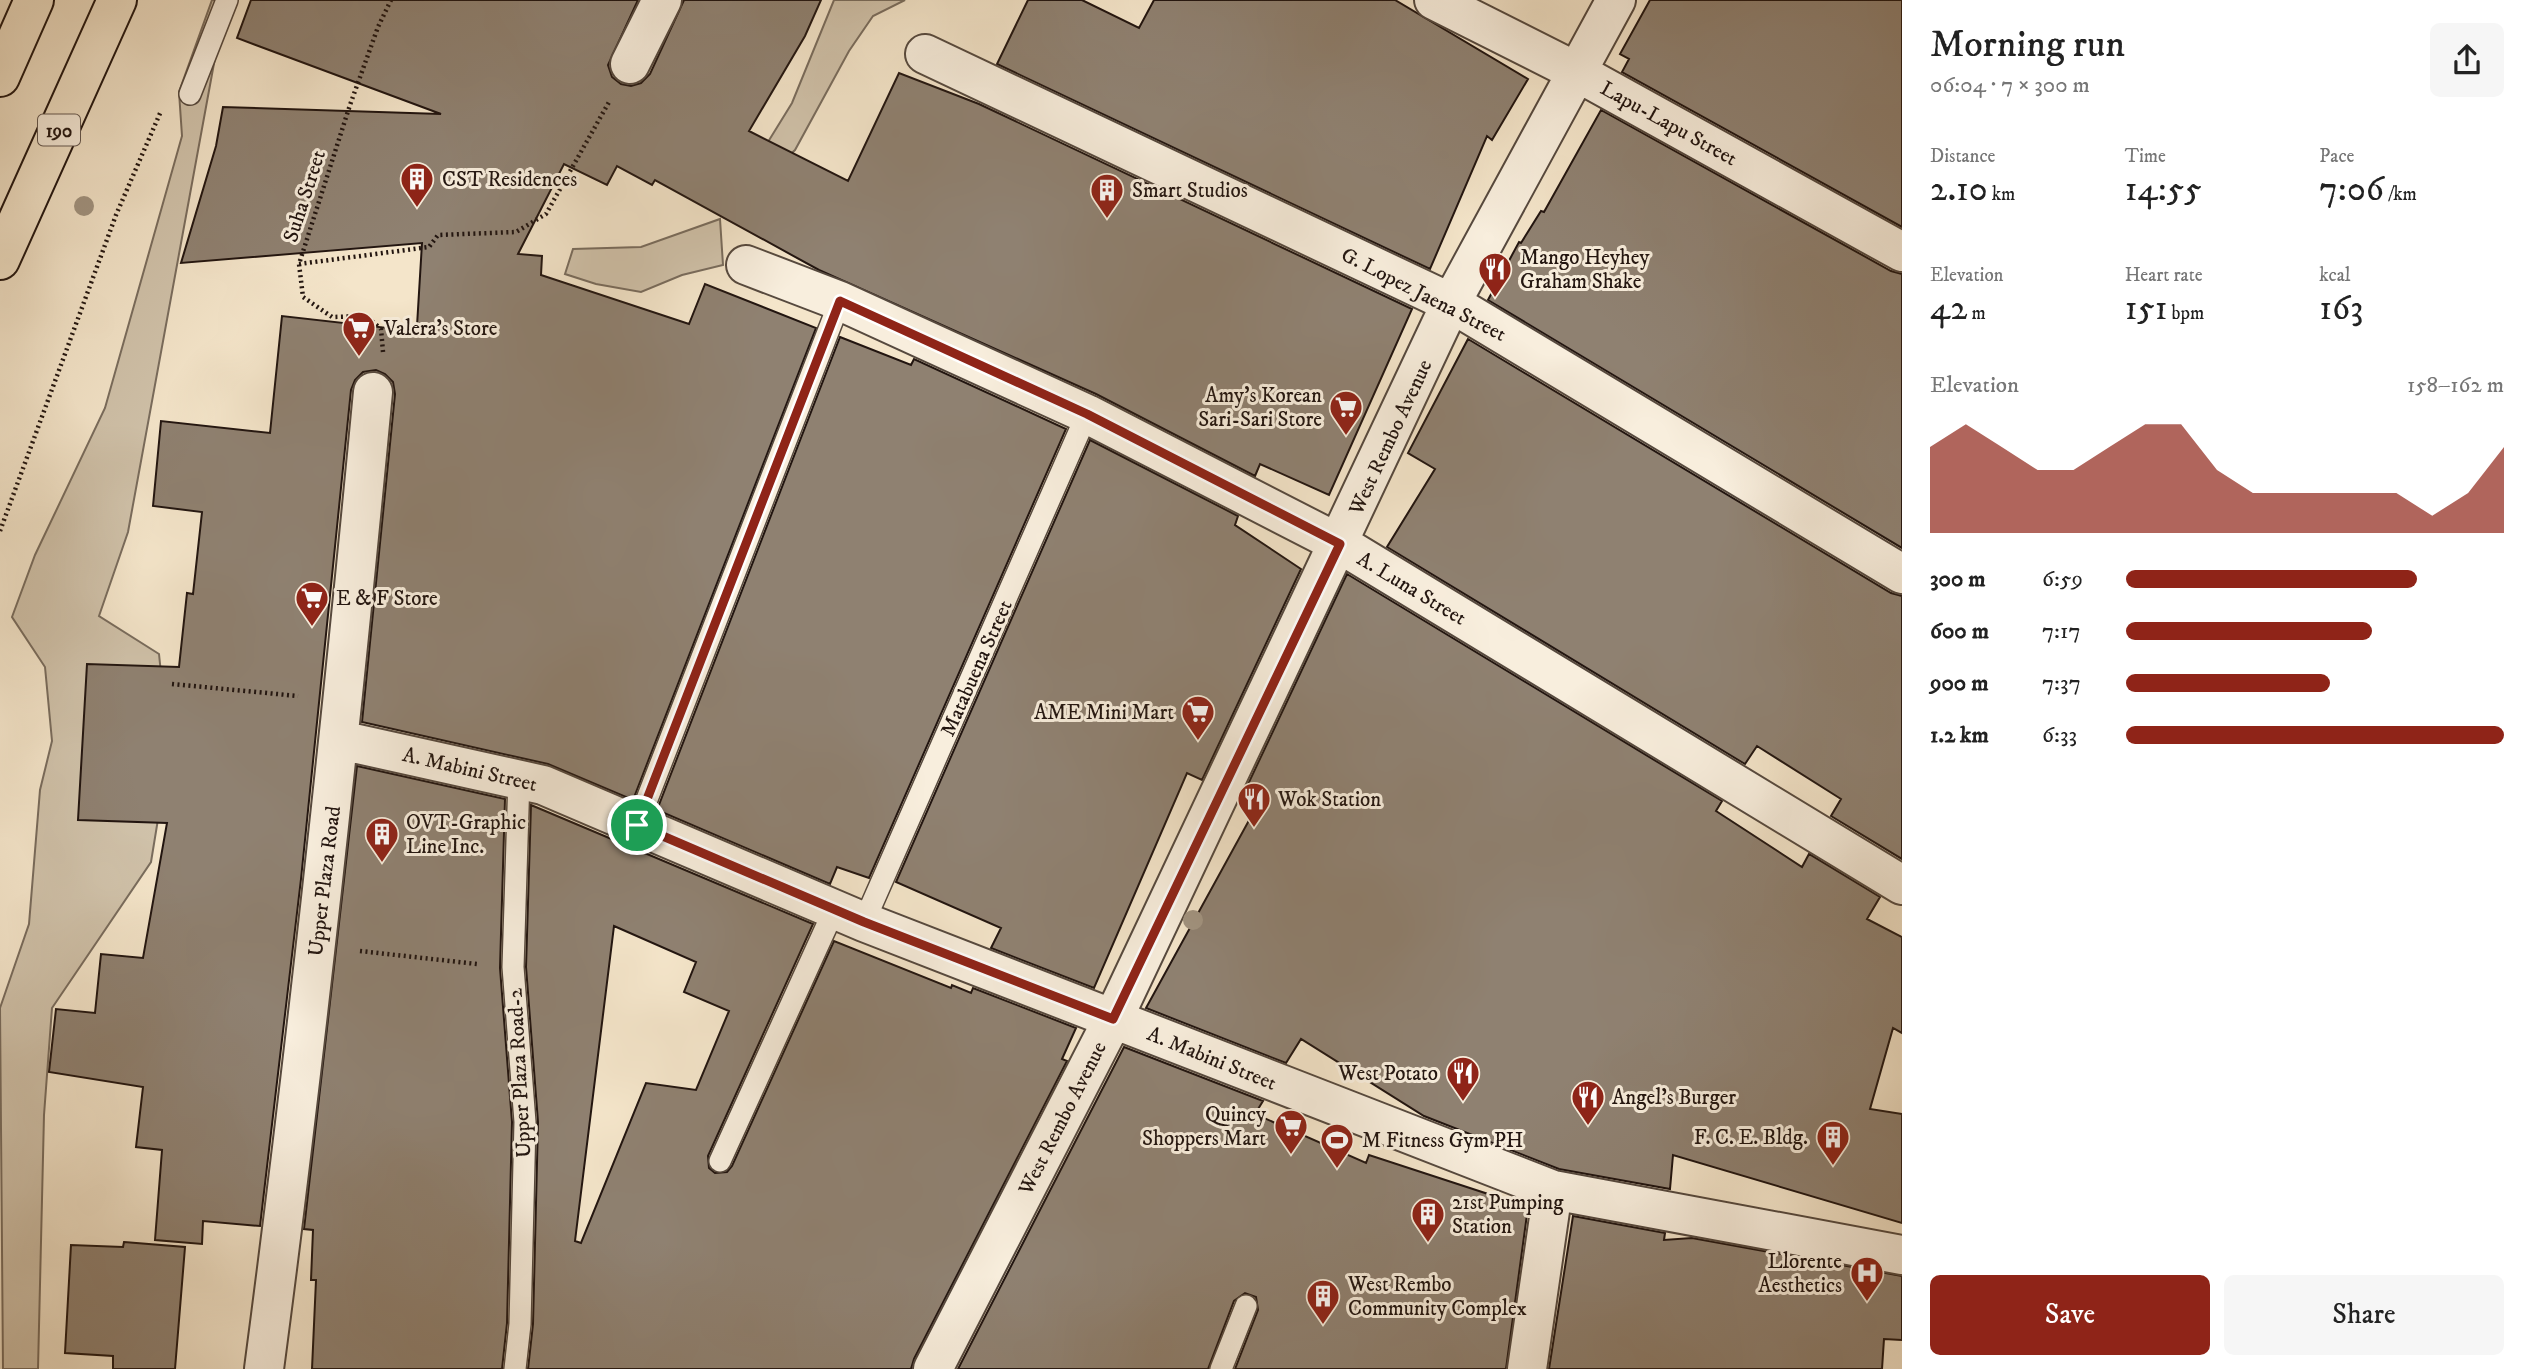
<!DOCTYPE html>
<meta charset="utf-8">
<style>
:root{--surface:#fff;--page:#f6f6f6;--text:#222;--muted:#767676;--accent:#8f2418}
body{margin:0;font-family:"IM FELL DW Pica",serif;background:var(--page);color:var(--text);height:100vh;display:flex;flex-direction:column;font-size:26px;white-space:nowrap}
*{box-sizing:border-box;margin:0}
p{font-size:23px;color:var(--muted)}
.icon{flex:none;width:38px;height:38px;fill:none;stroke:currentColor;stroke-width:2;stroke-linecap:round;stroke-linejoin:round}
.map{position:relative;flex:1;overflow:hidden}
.panel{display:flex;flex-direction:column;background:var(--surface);width:630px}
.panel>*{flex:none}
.pin{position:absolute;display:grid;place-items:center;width:60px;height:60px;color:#fff;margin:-30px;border:4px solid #fff;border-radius:50%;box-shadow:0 2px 7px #0007}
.round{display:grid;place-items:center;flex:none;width:74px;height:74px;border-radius:10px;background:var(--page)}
.summary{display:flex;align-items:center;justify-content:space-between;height:119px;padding:0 28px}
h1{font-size:38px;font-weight:600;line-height:52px}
.figures{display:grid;grid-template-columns:repeat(3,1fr);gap:10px;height:119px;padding:7px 28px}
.figures div{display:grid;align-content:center}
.figures b{font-size:35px;font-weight:600}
.figures small{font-size:19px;font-weight:400}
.figures p{font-size:19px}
.chart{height:196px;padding:14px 28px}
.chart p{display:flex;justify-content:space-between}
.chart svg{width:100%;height:126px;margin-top:7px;fill:var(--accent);opacity:.7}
.action{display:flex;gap:14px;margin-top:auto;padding:14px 28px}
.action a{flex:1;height:80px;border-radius:10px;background:var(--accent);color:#fff;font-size:28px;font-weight:600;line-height:80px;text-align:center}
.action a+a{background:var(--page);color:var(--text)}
ul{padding:0 28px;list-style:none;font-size:23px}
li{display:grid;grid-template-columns:112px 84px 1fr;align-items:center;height:52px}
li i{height:18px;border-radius:9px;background:var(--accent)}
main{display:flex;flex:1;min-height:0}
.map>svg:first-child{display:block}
.green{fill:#d0c2aa;stroke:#796c5d;stroke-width:2}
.building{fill:#8f8171;stroke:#221510;stroke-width:2;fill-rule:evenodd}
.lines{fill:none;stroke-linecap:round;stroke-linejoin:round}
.lane-casing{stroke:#56493e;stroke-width:24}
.street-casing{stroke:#56493e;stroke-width:42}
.primary-casing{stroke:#221510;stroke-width:42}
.path{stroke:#221510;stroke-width:4.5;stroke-dasharray:2 3.5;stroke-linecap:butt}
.lane{stroke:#f8eedd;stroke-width:21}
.street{stroke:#f8eedd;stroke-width:38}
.primary{stroke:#f4e5ca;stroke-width:38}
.tree{fill:#a29481}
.route-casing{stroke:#fff;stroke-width:14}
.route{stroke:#8f2418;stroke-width:9}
.labels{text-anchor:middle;stroke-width:6;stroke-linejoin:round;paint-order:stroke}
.shield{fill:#f8eedd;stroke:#62564e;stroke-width:2}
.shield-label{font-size:19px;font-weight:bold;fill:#221510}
.street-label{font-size:21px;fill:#221510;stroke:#f8eedd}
.poi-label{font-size:21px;fill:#221510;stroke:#f8eedd;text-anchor:start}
</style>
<main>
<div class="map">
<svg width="1902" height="1369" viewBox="0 0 1902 1369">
<rect width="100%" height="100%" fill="#f4e5ca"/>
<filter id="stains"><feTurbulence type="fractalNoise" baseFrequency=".00286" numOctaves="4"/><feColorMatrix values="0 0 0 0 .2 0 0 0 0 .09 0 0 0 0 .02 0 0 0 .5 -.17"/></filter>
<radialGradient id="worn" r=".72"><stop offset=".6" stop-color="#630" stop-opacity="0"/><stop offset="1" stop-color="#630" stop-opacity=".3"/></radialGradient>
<!-- green -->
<path class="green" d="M 212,0 L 231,0 L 217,47 L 128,532 L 99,616 L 159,654 L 169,752 L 151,862 L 52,1008 L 44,1115 L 38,1369 L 3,1369 L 0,1008 L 29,924 L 40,790 L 52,741 L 45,667 L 12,617 L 35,555 L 105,408 L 182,136 L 179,92 Z
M 834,0 L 905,0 L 873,16 L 849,51 L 795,150 L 762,180 L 763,150 L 792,103 Z
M 720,219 L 723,265 L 682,275 L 641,292 L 596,284 L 565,274 L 573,249 L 641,247 Z"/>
<!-- building -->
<path class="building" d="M 251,0 L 638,0 L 608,65 L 612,77 L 621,84 L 631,86 L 641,83 L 650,74 L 684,0 L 821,0 L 805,36 L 749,131 L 848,181 L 899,73 L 979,104 L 1412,309 L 1329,495 L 1260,464 L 1255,476 L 1096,394 L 819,270 L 655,180 L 652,185 L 617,166 L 607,185 L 564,164 L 518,254 L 542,256 L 541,275 L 689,324 L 705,284 L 816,328 L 633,800 L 548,764 L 362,722 L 395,394 L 393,382 L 385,374 L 376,370 L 363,372 L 355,380 L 351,390 L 301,879 L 260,1226 L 203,1221 L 202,1244 L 155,1240 L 162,1150 L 136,1147 L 143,1087 L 49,1072 L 56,1009 L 95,1013 L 101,954 L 143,958 L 167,823 L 78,820 L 87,664 L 179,667 L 187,593 L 193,594 L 202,512 L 153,506 L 161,421 L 270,433 L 282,316 L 396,329 L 396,325 L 417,326 L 422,243 L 181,263 L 216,146 L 223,107 L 441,114 L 237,38 Z
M 1028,0 L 1082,0 L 1139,28 L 1154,0 L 1395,0 L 1528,79 L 1492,140 L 1487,136 L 1430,269 L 997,64 Z
M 1650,0 L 1902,0 L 1902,227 L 1622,72 L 1629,59 L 1620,54 Z
M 1601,110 L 1891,271 L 1902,274 L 1902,548 L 1488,300 L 1519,242 L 1521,243 L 1541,211 L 1544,212 Z
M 840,337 L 911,365 L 914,359 L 1066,429 L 869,878 L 837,867 L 830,884 L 657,810 Z
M 1468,339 L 1891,593 L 1902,596 L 1902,859 L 1831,816 L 1841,799 L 1757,746 L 1745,764 L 1387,547 L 1435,469 L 1408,453 Z
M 1090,440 L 1238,516 L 1235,525 L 1301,569 L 1202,780 L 1187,773 L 1094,988 L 991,948 L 1001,928 L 896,882 Z
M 1347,574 L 1722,801 L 1716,811 L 1802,867 L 1809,854 L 1880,897 L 1867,919 L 1902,937 L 1902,1033 L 1893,1028 L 1870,1109 L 1902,1114 L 1902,1223 L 1673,1155 L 1670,1189 L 1559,1169 L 1424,1116 L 1301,1039 L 1286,1063 L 1146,1008 L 1258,804 L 1242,797 Z
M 357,766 L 505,799 L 500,968 L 512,1122 L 507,1323 L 502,1369 L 312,1369 L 316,1280 L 311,1280 L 313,1230 L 304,1229 Z
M 531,805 L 813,924 L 708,1156 L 709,1168 L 715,1173 L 727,1172 L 732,1166 L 834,941 L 951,988 L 952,985 L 971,993 L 973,988 L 1076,1028 L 1062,1059 L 1067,1061 L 914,1359 L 911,1369 L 528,1369 L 533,1324 L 538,1122 L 526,967 ZM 614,926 L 696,962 L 684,992 L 729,1011 L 696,1090 L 646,1083 L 581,1243 L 575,1241 Z
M 1124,1047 L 1263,1101 L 1255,1114 L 1366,1163 L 1369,1155 L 1528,1207 L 1506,1369 L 1235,1369 L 1258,1310 L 1256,1297 L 1245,1293 L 1234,1301 L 1208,1369 L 958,1369 Z
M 1573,1216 L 1665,1233 L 1664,1240 L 1692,1238 L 1902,1276 L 1902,1340 L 1884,1339 L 1882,1369 L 1549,1369 Z
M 124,1242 L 185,1247 L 175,1369 L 113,1369 L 113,1356 L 65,1353 L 71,1245 L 123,1247 Z"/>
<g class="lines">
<defs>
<path id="lane" d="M 190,94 L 227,0
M 637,825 L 840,301
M 864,922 L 1087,414
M 720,1161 L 834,910
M 515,1369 L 520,1324 L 525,1122 L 513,967 L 519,778
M 1221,1369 L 1246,1306"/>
<path id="street" d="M 1434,0 L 1575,71 L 1902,252
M 925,54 L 1451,303 L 1902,574
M 630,64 L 662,0
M 746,265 L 840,301 L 1087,414 L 1340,544 L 1902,885
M 340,740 L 543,785 L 864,922 L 1553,1190 L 1902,1255
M 264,1369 C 307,1044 342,719 373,392
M 933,1369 L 1113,1019 L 1451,303 L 1616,0
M 1527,1369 L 1553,1190"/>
<path id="primary" d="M 0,77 L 34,0
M 0,260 L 117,0"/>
</defs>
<!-- lane casing -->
<use href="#lane" class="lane-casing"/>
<!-- street casing -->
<use href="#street" class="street-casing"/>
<!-- primary casing -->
<use href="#primary" class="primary-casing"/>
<!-- path -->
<path class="path" d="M 299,264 L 429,247 L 438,235 L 516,232 L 546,214 L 609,102
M 383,352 L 381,329 L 366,316 L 332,317 L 303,297 L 299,264 L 350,105 L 378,27 L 391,0
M 0,531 L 116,215 L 161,111
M 172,684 L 298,696
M 360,951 L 477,964"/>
<!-- lane -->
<use href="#lane" class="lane"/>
<!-- street -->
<use href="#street" class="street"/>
<!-- primary -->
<use href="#primary" class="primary"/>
</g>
<!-- trees -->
<g class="tree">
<circle cx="84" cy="206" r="10"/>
<circle cx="1193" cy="920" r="10"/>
</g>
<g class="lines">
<defs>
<path id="route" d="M 840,301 L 1087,414 L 1340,544 L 1113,1019 L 864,922 L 637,825 Z"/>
</defs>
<!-- route casing -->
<use href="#route" class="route-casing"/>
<!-- route -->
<use href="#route" class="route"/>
</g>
<!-- icons -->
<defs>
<symbol id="building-pin" viewBox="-11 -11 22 30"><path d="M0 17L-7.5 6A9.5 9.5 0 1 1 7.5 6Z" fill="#8f2418" stroke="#f8eedd"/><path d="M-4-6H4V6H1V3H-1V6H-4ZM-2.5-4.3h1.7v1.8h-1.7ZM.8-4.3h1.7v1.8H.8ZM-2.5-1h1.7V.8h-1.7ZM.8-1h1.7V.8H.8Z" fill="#fff"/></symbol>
<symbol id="restaurant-pin" viewBox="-11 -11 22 30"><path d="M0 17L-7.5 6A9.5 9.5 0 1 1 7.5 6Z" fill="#8f2418" stroke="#f8eedd"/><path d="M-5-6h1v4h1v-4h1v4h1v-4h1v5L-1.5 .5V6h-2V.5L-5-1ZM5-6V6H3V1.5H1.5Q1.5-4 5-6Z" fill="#fff"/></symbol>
<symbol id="supermarket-pin" viewBox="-11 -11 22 30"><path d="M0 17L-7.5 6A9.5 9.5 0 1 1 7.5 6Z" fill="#8f2418" stroke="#f8eedd"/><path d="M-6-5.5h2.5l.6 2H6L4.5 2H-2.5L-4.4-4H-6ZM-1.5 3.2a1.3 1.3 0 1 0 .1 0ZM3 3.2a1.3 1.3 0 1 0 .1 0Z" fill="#fff"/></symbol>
<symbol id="stadium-pin" viewBox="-11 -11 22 30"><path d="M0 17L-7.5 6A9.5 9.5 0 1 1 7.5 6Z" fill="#8f2418" stroke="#f8eedd"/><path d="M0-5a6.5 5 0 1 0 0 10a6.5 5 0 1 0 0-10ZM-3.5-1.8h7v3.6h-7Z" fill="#fff"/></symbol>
<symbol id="hospital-pin" viewBox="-11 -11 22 30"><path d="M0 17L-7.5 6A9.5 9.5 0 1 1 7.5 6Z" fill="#8f2418" stroke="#f8eedd"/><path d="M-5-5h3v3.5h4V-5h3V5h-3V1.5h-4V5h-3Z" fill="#fff"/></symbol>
</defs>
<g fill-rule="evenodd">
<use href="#building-pin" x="398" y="160" width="38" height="52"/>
<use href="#building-pin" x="1088" y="171" width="38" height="52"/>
<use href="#restaurant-pin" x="1476" y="250" width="38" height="52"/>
<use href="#supermarket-pin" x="340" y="309" width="38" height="52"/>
<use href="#supermarket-pin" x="1327" y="388" width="38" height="52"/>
<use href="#supermarket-pin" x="293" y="579" width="38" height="52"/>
<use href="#supermarket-pin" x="1179" y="693" width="38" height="52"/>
<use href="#restaurant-pin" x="1235" y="780" width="38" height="52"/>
<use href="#building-pin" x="363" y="815" width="38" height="52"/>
<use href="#restaurant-pin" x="1444" y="1054" width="38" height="52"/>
<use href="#restaurant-pin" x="1569" y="1078" width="38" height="52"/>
<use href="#supermarket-pin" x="1272" y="1107" width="38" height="52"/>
<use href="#building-pin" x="1814" y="1118" width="38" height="52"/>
<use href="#stadium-pin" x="1318" y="1121" width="38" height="52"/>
<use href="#building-pin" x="1409" y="1195" width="38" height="52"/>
<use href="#hospital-pin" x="1848" y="1254" width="38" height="52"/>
<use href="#building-pin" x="1304" y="1277" width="38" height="52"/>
</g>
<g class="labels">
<!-- shield labels -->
<rect class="shield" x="38" y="114.5" width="42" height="31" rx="5"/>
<g class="shield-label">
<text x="59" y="137">190</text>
</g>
<!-- street labels -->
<g class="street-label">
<text transform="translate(1669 123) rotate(29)" y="7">Lapu-Lapu Street</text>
<text transform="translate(304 196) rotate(-72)" y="7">Suha Street</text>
<text transform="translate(1424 294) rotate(27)" y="7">G. Lopez Jaena Street</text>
<text transform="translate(1390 437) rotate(-65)" y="7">West Rembo Avenue</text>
<text transform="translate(1412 588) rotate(31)" y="7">A. Luna Street</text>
<text transform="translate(976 668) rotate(-66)" y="7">Matabuena Street</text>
<text transform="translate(470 769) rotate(13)" y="7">A. Mabini Street</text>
<text transform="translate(324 881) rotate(-83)" y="7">Upper Plaza Road</text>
<text transform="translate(1212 1058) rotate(22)" y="7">A. Mabini Street</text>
<text transform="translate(519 1073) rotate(-93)" y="7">Upper Plaza Road-2</text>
<text transform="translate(1062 1118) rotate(-63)" y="7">West Rembo Avenue</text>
</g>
<!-- poi labels -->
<g class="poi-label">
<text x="442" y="186">CST Residences</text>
<text x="1132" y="197">Smart Studios</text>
<text x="1520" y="264">Mango Heyhey<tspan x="1520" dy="24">Graham Shake</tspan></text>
<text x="384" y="335">Valera's Store</text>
<text x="1322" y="402" text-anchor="end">Amy's Korean<tspan x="1322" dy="24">Sari-Sari Store</tspan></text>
<text x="336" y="605">E &amp; F Store</text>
<text x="1174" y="719" text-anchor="end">AME Mini Mart</text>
<text x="1278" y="806">Wok Station</text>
<text x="406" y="829">OVT-Graphic<tspan x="406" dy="24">Line Inc.</tspan></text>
<text x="1438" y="1080" text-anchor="end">West Potato</text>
<text x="1612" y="1104">Angel's Burger</text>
<text x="1266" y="1121" text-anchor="end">Quincy<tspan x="1266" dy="24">Shoppers Mart</tspan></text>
<text x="1808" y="1144" text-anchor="end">F. C. E. Bldg.</text>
<text x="1362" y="1147">M Fitness Gym PH</text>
<text x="1452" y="1209">21st Pumping<tspan x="1452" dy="24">Station</tspan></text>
<text x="1842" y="1268" text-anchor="end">Llorente<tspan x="1842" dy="24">Aesthetics</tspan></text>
<text x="1348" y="1291">West Rembo<tspan x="1348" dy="24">Community Complex</tspan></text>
</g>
</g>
<rect width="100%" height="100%" filter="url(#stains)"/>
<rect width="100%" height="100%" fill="url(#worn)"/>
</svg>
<div class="pin" style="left:637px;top:825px;background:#1e9e55"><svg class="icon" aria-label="arrive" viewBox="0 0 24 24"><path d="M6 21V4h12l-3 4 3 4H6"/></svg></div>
</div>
<section class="panel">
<div class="summary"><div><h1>Morning run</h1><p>06:04 · 7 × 300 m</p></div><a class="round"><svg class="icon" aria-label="share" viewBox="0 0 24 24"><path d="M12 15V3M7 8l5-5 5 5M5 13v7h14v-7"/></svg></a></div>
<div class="figures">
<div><p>Distance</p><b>2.10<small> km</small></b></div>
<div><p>Time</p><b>14:55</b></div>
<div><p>Pace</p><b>7:06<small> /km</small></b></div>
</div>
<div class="figures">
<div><p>Elevation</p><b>42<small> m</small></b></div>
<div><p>Heart rate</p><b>151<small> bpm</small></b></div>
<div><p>kcal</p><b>163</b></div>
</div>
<div class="chart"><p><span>Elevation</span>158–162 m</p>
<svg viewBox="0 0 160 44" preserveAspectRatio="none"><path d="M0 44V14L10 6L20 14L30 22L40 22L50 14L60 6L70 6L80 22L90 30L100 30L110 30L120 30L130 30L140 38L150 30L160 14V44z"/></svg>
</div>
<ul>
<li><b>300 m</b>6:59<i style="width:77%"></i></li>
<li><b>600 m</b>7:17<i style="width:65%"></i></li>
<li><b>900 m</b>7:37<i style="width:54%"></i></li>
<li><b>1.2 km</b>6:33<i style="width:100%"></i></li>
</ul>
<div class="action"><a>Save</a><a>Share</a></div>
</section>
</main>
